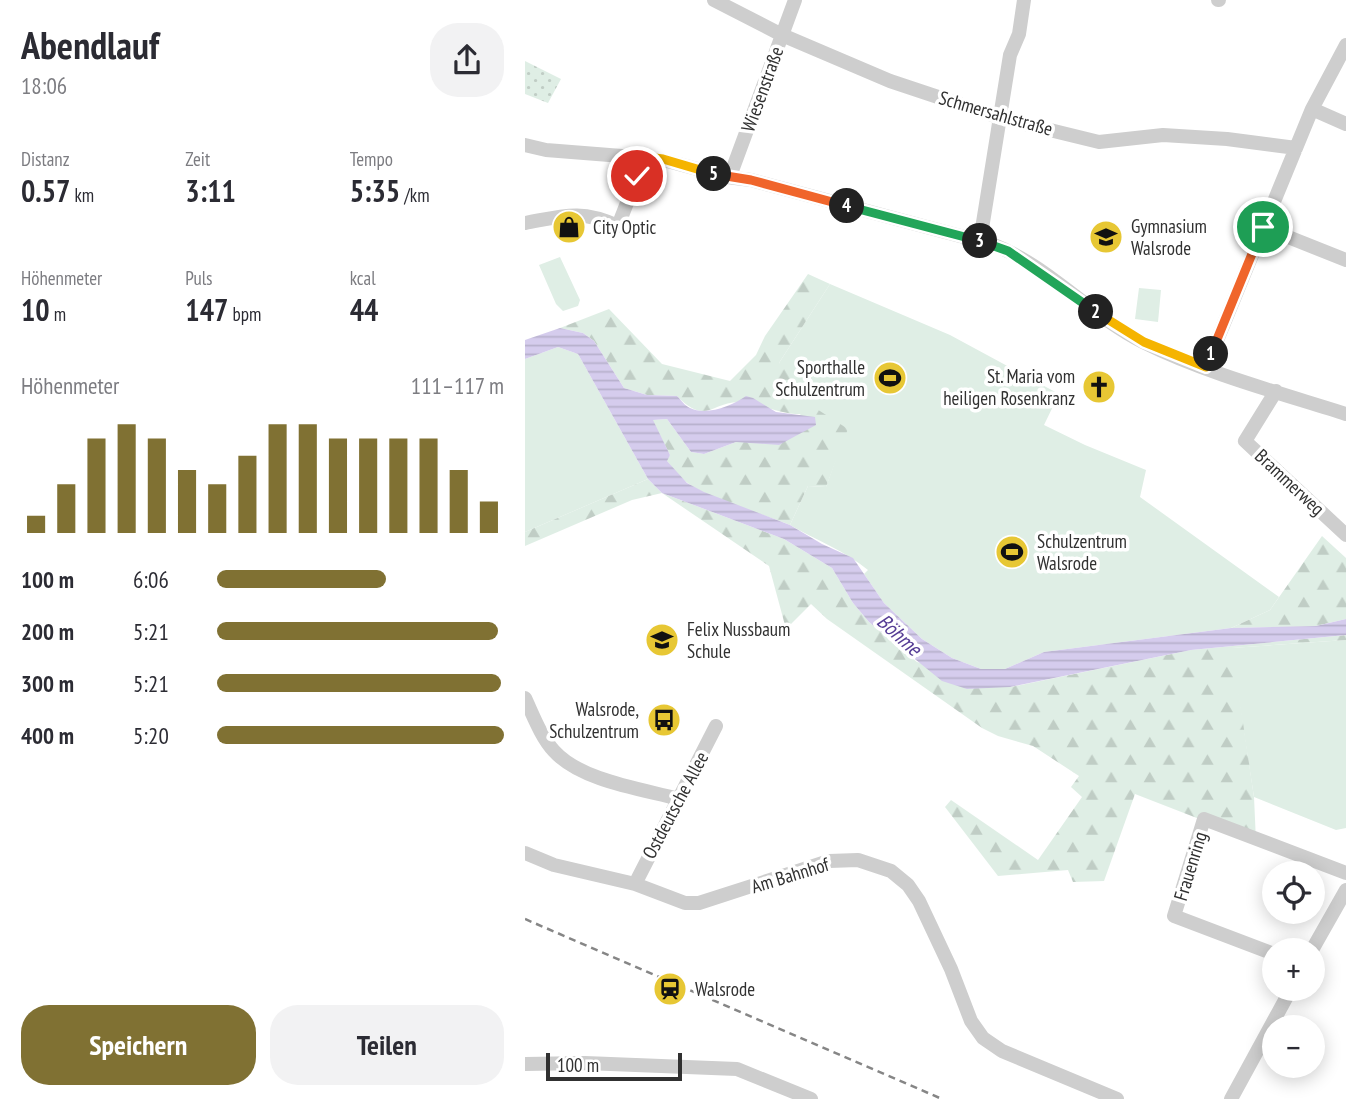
<!DOCTYPE html>
<html lang="de">
<meta charset="utf-8">
<style>
:root{--surface:#fff;--page:#f2f2f3;--text:#2b2b33;--muted:#7c7c81;--accent:#807133}
body{margin:0;font-family:"PT Sans Narrow",sans-serif;background:var(--page);color:var(--text);height:100vh;display:flex;flex-direction:column;font-size:26px;white-space:nowrap}
*{box-sizing:border-box;margin:0}
p{font-size:23px;color:var(--muted)}
.icon{flex:none;width:38px;height:38px;fill:none;stroke:currentColor;stroke-width:2;stroke-linecap:round;stroke-linejoin:round}
.map{position:relative;flex:1;overflow:hidden}
.details{display:flex;flex-direction:column;background:var(--surface);width:525px}
.details>*{flex:none}
.buttons{position:absolute;left:737px;top:861px;display:grid;gap:14px}
.buttons a{display:grid;place-items:center;width:63px;height:63px;border-radius:50%;background:var(--surface);box-shadow:0 4px 18px #0003;font-size:35px}
.scale{position:absolute;left:21px;bottom:18px;width:136px;box-sizing:border-box;padding-left:7px;border:4px solid #313131;border-top:0;font-size:19px;line-height:24px;white-space:nowrap;color:#313131;-webkit-text-stroke:5px #fff;paint-order:stroke}
.pin{position:absolute;display:grid;place-items:center;width:60px;height:60px;color:#fff;margin:-30px;border:4px solid #fff;border-radius:50%;box-shadow:0 2px 7px #0007}
.km{position:absolute;width:35px;height:35px;margin:-18px;border-radius:50%;background:#222;color:#fff;font-size:19px;line-height:35px;text-align:center}
.round{display:grid;place-items:center;flex:none;width:74px;height:74px;border-radius:28px;background:var(--page)}
.head{display:flex;align-items:center;justify-content:space-between;height:119px;padding:0 21px}
h1{font-size:38px;font-weight:700;line-height:52px}
.figures{display:grid;grid-template-columns:repeat(3,1fr);gap:10px;height:119px;padding:7px 21px}
.figures div{display:grid;align-content:center}
.figures b{font-size:30px;font-weight:700}
.figures small{font-size:19px;font-weight:400}
.figures p{font-size:19px}
.chart{height:196px;padding:14px 21px}
.chart p{display:flex;justify-content:space-between}
.chart svg{width:100%;height:126px;margin-top:7px;stroke:var(--accent);stroke-width:6}
.cta{display:flex;gap:14px;margin-top:auto;padding:14px 21px}
.cta a{flex:1;height:80px;border-radius:28px;background:var(--accent);color:#fff;font-size:28px;font-weight:700;line-height:80px;text-align:center}
.cta a+a{background:var(--page);color:var(--text)}
ul{padding:0 21px;list-style:none;font-size:23px}
li{display:grid;grid-template-columns:112px 84px 1fr;align-items:center;height:52px}
li i{height:18px;border-radius:9px;background:var(--accent)}
main{display:flex;flex:1;min-height:0}
.map>svg:first-child{display:block}
.green{fill:#dfeee5}
.forest{fill:url(#forest-firs)}
.garden{fill:url(#garden-dots)}
.water{fill:url(#water-rules)}
.lines{fill:none;stroke-linecap:round;stroke-linejoin:round}
.minor{stroke:#cecece;stroke-width:14}
.rail{stroke:#868686;stroke-width:2.5;stroke-dasharray:7 5;stroke-linecap:butt}
.split-1-casing{stroke:#fff;stroke-width:14}
.split-2-casing{stroke:#fff;stroke-width:14}
.split-3-casing{stroke:#fff;stroke-width:14}
.split-4-casing{stroke:#fff;stroke-width:14}
.split-5-casing{stroke:#fff;stroke-width:14}
.split-6-casing{stroke:#fff;stroke-width:14}
.split-1{stroke:#f0652b;stroke-width:9}
.split-2{stroke:#f5b400;stroke-width:9}
.split-3{stroke:#22a559;stroke-width:9}
.split-4{stroke:#22a559;stroke-width:9}
.split-5{stroke:#f0652b;stroke-width:9}
.split-6{stroke:#f5b400;stroke-width:9}
.labels{text-anchor:middle;stroke-width:7;stroke-linejoin:round;paint-order:stroke}
.street-label{font-size:19px;fill:#313131;stroke:#fff}
.poi-label{font-size:19px;fill:#313131;stroke:#fff;text-anchor:start}
.water-label{font-size:21px;font-style:italic;fill:#563d95;stroke:#fff}
</style>
<main>
<section class="details">
<div class="head"><div><h1>Abendlauf</h1><p>18:06</p></div><a class="round"><svg class="icon" aria-label="share" viewBox="0 0 24 24"><path d="M12 15V3M7 8l5-5 5 5M5 13v7h14v-7"/></svg></a></div>
<div class="figures">
<div><p>Distanz</p><b>0.57<small> km</small></b></div>
<div><p>Zeit</p><b>3:11</b></div>
<div><p>Tempo</p><b>5:35<small> /km</small></b></div>
</div>
<div class="figures">
<div><p>Höhenmeter</p><b>10<small> m</small></b></div>
<div><p>Puls</p><b>147<small> bpm</small></b></div>
<div><p>kcal</p><b>44</b></div>
</div>
<div class="chart"><p><span>Höhenmeter</span>111–117 m</p>
<svg viewBox="0 0 160 44" preserveAspectRatio="none"><path d="M5 44V38M15 44V27M25 44V11M35 44V6M45 44V11M55 44V22M65 44V27M75 44V17M85 44V6M95 44V6M105 44V11M115 44V11M125 44V11M135 44V11M145 44V22M155 44V33"/></svg>
</div>
<ul>
<li><b>100 m</b>6:06<i style="width:59%"></i></li>
<li><b>200 m</b>5:21<i style="width:98%"></i></li>
<li><b>300 m</b>5:21<i style="width:99%"></i></li>
<li><b>400 m</b>5:20<i style="width:100%"></i></li>
</ul>
<div class="cta"><a>Speichern</a><a>Teilen</a></div>
</section>
<div class="map">
<svg width="821" height="1099" viewBox="0 0 821 1099">
<defs>
<pattern id="forest-firs" width="22" height="20" patternUnits="userSpaceOnUse" patternTransform="scale(1.75)"><rect width="22" height="20" fill="#dfeee5"/><path d="M5 1l3.5 6h-7zM16 11l3.5 6h-7z" fill="#c0cdc5"/></pattern>
<pattern id="garden-dots" width="8" height="8" patternUnits="userSpaceOnUse" patternTransform="scale(1.75)"><rect width="8" height="8" fill="#dfeee5"/><path d="M2 2h.1M6 6h.1" fill="none" stroke="#c0cdc5" stroke-width="1.8" stroke-linecap="round"/></pattern>
<pattern id="water-rules" width="6" height="5" patternUnits="userSpaceOnUse" patternTransform="scale(1.75)"><rect width="6" height="5" fill="#d5cced"/><path d="M0 2.5h6" fill="none" stroke="#b7b0cc"/></pattern>
</defs>
<rect width="100%" height="100%" fill="#fff"/>
<!-- green -->
<path class="green" d="M 35,257 L 55,300 L 53,306 L 38,311 L 31,304 L 14,265 Z
M 305,284 L 425,335 L 534,394 L 519,425 L 560,445 L 621,470 L 615,497 L 754,597 L 745,610 L 706,628 L 519,652 L 480,669 L 456,669 L 427,658 L 397,639 L 359,603 L 339,574 L 343,570 C 320,551 291,540 265,525 L 283,486 L 301,487 L 311,459 L 254,363 Z
M 614,288 L 636,290 L 633,322 L 610,319 Z
M 33,347 L 53,354 L 123,479 L 0,532 L 0,359 Z
M 821,640 L 821,828 L 811,830 L 729,797 L 706,648 Z"/>
<!-- forest -->
<path class="forest" d="M 283,274 L 305,284 L 254,363 L 279,375 L 273,397 L 323,429 L 301,487 L 283,486 L 265,525 C 232,511 194,504 164,484 C 155,478 148,468 141,460 L 145,455 L 127,420 L 142,419 L 166,452 L 179,454 L 211,442 L 229,442 L 276,414 C 253,414 238,404 217,402 C 187,400 182,427 152,396 L 122,395 L 99,388 L 69,341 L 58,333 L 35,328 L 84,309 L 137,364 L 205,381 L 231,355 L 240,336 Z
M 123,479 L 137,493 L 259,539 L 307,568 L 328,603 L 344,622 L 392,662 L 486,687 L 666,650 L 821,635 L 821,640 L 707,648 L 729,797 L 731,841 L 610,794 L 579,881 L 548,882 L 543,870 L 473,876 L 420,807 L 426,800 L 513,860 L 557,797 L 546,787 L 554,776 L 508,746 L 473,736 L 457,728 L 302,619 L 286,604 L 261,629 L 244,566 L 137,493 L 107,500 L 0,546 L 0,532 Z
M 797,536 L 821,558 L 821,619 L 791,626 L 706,628 L 745,610 Z"/>
<!-- garden -->
<path class="garden" d="M 0,61 L 36,79 L 23,103 L 0,94 Z"/>
<!-- water -->
<path class="water" d="M 35,328 L 58,333 L 69,341 L 99,388 L 122,395 L 152,396 C 156,400 160,406 165,408 C 181,416 207,406 221,396 L 228,398 L 251,412 L 290,417 L 291,425 L 254,445 L 211,442 L 179,454 L 166,452 L 142,419 L 128,420 L 145,455 L 142,461 L 162,483 L 179,492 L 265,525 L 297,544 L 328,558 L 359,603 L 397,639 L 427,658 L 456,669 L 480,669 L 519,652 L 706,628 L 791,626 L 821,619 L 821,635 L 666,650 L 485,687 L 442,689 L 417,681 L 344,622 L 328,603 L 307,568 L 259,539 L 137,493 L 123,479 L 53,354 L 33,347 L 0,359 L 0,340 Z"/>
<g class="lines">
<!-- minor -->
<path class="minor" d="M 189,0 L 257,35 L 365,81 L 476,118 L 574,142 L 638,135 L 702,139 L 771,148
M 693,0 L 694,0
M 787,109 L 821,124
M 0,145 L 21,150 L 135,159 L 202,177 L 226,180 L 469,245 C 523,266 566,316 618,342 C 680,373 755,393 821,414
M 202,177 L 208,168 L 270,0
M 0,223 C 38,216 56,209 93,226 L 114,172 L 114,156
M 738,227 L 821,260
M 455,241 L 485,55 L 494,34 L 499,0
M 681,367 L 787,109 L 821,45
M 751,391 L 720,441 L 821,535
M 0,698 C 8,715 16,737 29,751 C 56,781 117,789 154,799
M 0,853 L 29,865 L 110,884 L 160,903 L 174,903 L 304,861 L 333,860 L 366,871 L 383,885 L 394,901 L 426,969 L 446,1021 L 458,1038 L 477,1051 L 592,1099
M 110,884 L 191,726
M 787,950 L 821,890
M 749,954 L 649,916 L 679,819 L 821,873
M 0,1064 L 60,1063 L 212,1069 L 286,1099
M 706,1099 L 766,989"/>
<!-- rail -->
<path class="rail" d="M 0,919 L 417,1099"/>
</g>
<g class="lines">
<defs>
<path id="split-1" d="M 686,354 L 738,227"/>
<path id="split-2" d="M 571,312 L 619,342 L 681,367 L 686,354"/>
<path id="split-3" d="M 455,241 L 483,251 L 571,312"/>
<path id="split-4" d="M 322,206 L 455,241"/>
<path id="split-5" d="M 189,174 L 226,180 L 322,206"/>
<path id="split-6" d="M 112,176 L 114,156 L 138,159 L 189,174"/>
</defs>
<!-- split-1 casing -->
<use href="#split-1" class="split-1-casing"/>
<!-- split-2 casing -->
<use href="#split-2" class="split-2-casing"/>
<!-- split-3 casing -->
<use href="#split-3" class="split-3-casing"/>
<!-- split-4 casing -->
<use href="#split-4" class="split-4-casing"/>
<!-- split-5 casing -->
<use href="#split-5" class="split-5-casing"/>
<!-- split-6 casing -->
<use href="#split-6" class="split-6-casing"/>
<!-- split-1 -->
<use href="#split-1" class="split-1"/>
<!-- split-2 -->
<use href="#split-2" class="split-2"/>
<!-- split-3 -->
<use href="#split-3" class="split-3"/>
<!-- split-4 -->
<use href="#split-4" class="split-4"/>
<!-- split-5 -->
<use href="#split-5" class="split-5"/>
<!-- split-6 -->
<use href="#split-6" class="split-6"/>
</g>
<!-- icons -->
<defs>
<symbol id="shop-disc" viewBox="-11 -11 22 22"><circle r="9.5" fill="#e7c734" stroke="#fff"/><path d="M-5-2.5h2.3a2.7 3.5 0 0 1 5.4 0H5L5.5 6h-11ZM-1.5-2.5h3a1.5 2.3 0 0 0-3 0Z" fill="#111"/></symbol>
<symbol id="school-disc" viewBox="-11 -11 22 22"><circle r="9.5" fill="#e7c734" stroke="#fff"/><path d="M0-5L7-2L0 1L-7-2ZM-4 1L0 2.5L4 1V4Q0 6-4 4Z" fill="#111"/></symbol>
<symbol id="stadium-disc" viewBox="-11 -11 22 22"><circle r="9.5" fill="#e7c734" stroke="#fff"/><path d="M0-5a6.5 5 0 1 0 0 10a6.5 5 0 1 0 0-10ZM-3.5-1.8h7v3.6h-7Z" fill="#111"/></symbol>
<symbol id="church-disc" viewBox="-11 -11 22 22"><circle r="9.5" fill="#e7c734" stroke="#fff"/><path d="M-1.2-6h2.4v3.5h3.3v2.4h-3.3V6h-2.4V-.1h-3.3v-2.4h3.3Z" fill="#111"/></symbol>
<symbol id="bus-disc" viewBox="-11 -11 22 22"><circle r="9.5" fill="#e7c734" stroke="#fff"/><path d="M-5-6H5V4H4V6H2V4H-2V6H-4V4H-5ZM-3.5-4V0h7V-4ZM-3.5 1.2v1.5H-2V1.2ZM2 1.2v1.5H3.5V1.2Z" fill="#111"/></symbol>
<symbol id="station-disc" viewBox="-11 -11 22 22"><circle r="9.5" fill="#e7c734" stroke="#fff"/><path d="M-3-6H3Q5-6 5-4V2Q5 4 3 4L4.5 6H3L1.5 4h-3L-3 6H-4.5L-3 4Q-5 4-5 2V-4Q-5-6-3-6ZM-3.5-4v3h7v-3ZM-3.5 1v1.5H-2V1ZM2 1v1.5H3.5V1Z" fill="#111"/></symbol>
</defs>
<g fill-rule="evenodd">
<use href="#shop-disc" x="25" y="208" width="38" height="38"/>
<use href="#school-disc" x="562" y="218" width="38" height="38"/>
<use href="#stadium-disc" x="346" y="359" width="38" height="38"/>
<use href="#church-disc" x="555" y="368" width="38" height="38"/>
<use href="#stadium-disc" x="468" y="533" width="38" height="38"/>
<use href="#school-disc" x="118" y="621" width="38" height="38"/>
<use href="#bus-disc" x="120" y="701" width="38" height="38"/>
<use href="#station-disc" x="126" y="970" width="38" height="38"/>
</g>
<g class="labels">
<!-- street labels -->
<g class="street-label">
<text transform="translate(237 89) rotate(-70)" y="7">Wiesenstraße</text>
<text transform="translate(471 113) rotate(16)" y="7">Schmersahlstraße</text>
<text transform="translate(765 482) rotate(43)" y="7">Brammerweg</text>
<text transform="translate(150 805) rotate(-62)" y="7">Ostdeutsche Allee</text>
<text transform="translate(665 866) rotate(-73)" y="7">Frauenring</text>
<text transform="translate(265 875) rotate(-17)" y="7">Am Bahnhof</text>
</g>
<!-- poi labels -->
<g class="poi-label">
<text x="606" y="233">Gymnasium<tspan x="606" dy="22">Walsrode</tspan></text>
<text x="68" y="234">City Optic</text>
<text x="340" y="374" text-anchor="end">Sporthalle<tspan x="340" dy="22">Schulzentrum</tspan></text>
<text x="550" y="383" text-anchor="end">St. Maria vom<tspan x="550" dy="22">heiligen Rosenkranz</tspan></text>
<text x="512" y="548">Schulzentrum<tspan x="512" dy="22">Walsrode</tspan></text>
<text x="162" y="636">Felix Nussbaum<tspan x="162" dy="22">Schule</tspan></text>
<text x="114" y="716" text-anchor="end">Walsrode,<tspan x="114" dy="22">Schulzentrum</tspan></text>
<text x="170" y="996">Walsrode</text>
</g>
<!-- water labels -->
<g class="water-label">
<text transform="translate(374 635) rotate(42)" y="7">Böhme</text>
</g>
</g>
</svg>
<div class="buttons">
<a><svg class="icon" aria-label="locate" viewBox="0 0 24 24"><circle cx="12" cy="12" r="6"/><path d="M12 2v4M12 18v4M2 12h4M18 12h4"/></svg></a>
<a>+</a>
<a>−</a>
</div>
<div class="scale">100 m</div>
<div class="pin" style="left:738px;top:227px;background:#1e9e55"><svg class="icon" aria-label="arrive" viewBox="0 0 24 24"><path d="M6 21V4h12l-3 4 3 4H6"/></svg></div>
<div class="pin" style="left:112px;top:176px;background:#d93025"><svg class="icon" aria-label="check" viewBox="0 0 24 24"><path d="M5 12l5 5 9-10"/></svg></div>
<b class="km" style="left:686px;top:354px">1</b>
<b class="km" style="left:571px;top:312px">2</b>
<b class="km" style="left:455px;top:241px">3</b>
<b class="km" style="left:322px;top:206px">4</b>
<b class="km" style="left:189px;top:174px">5</b>
</div>
</main>
